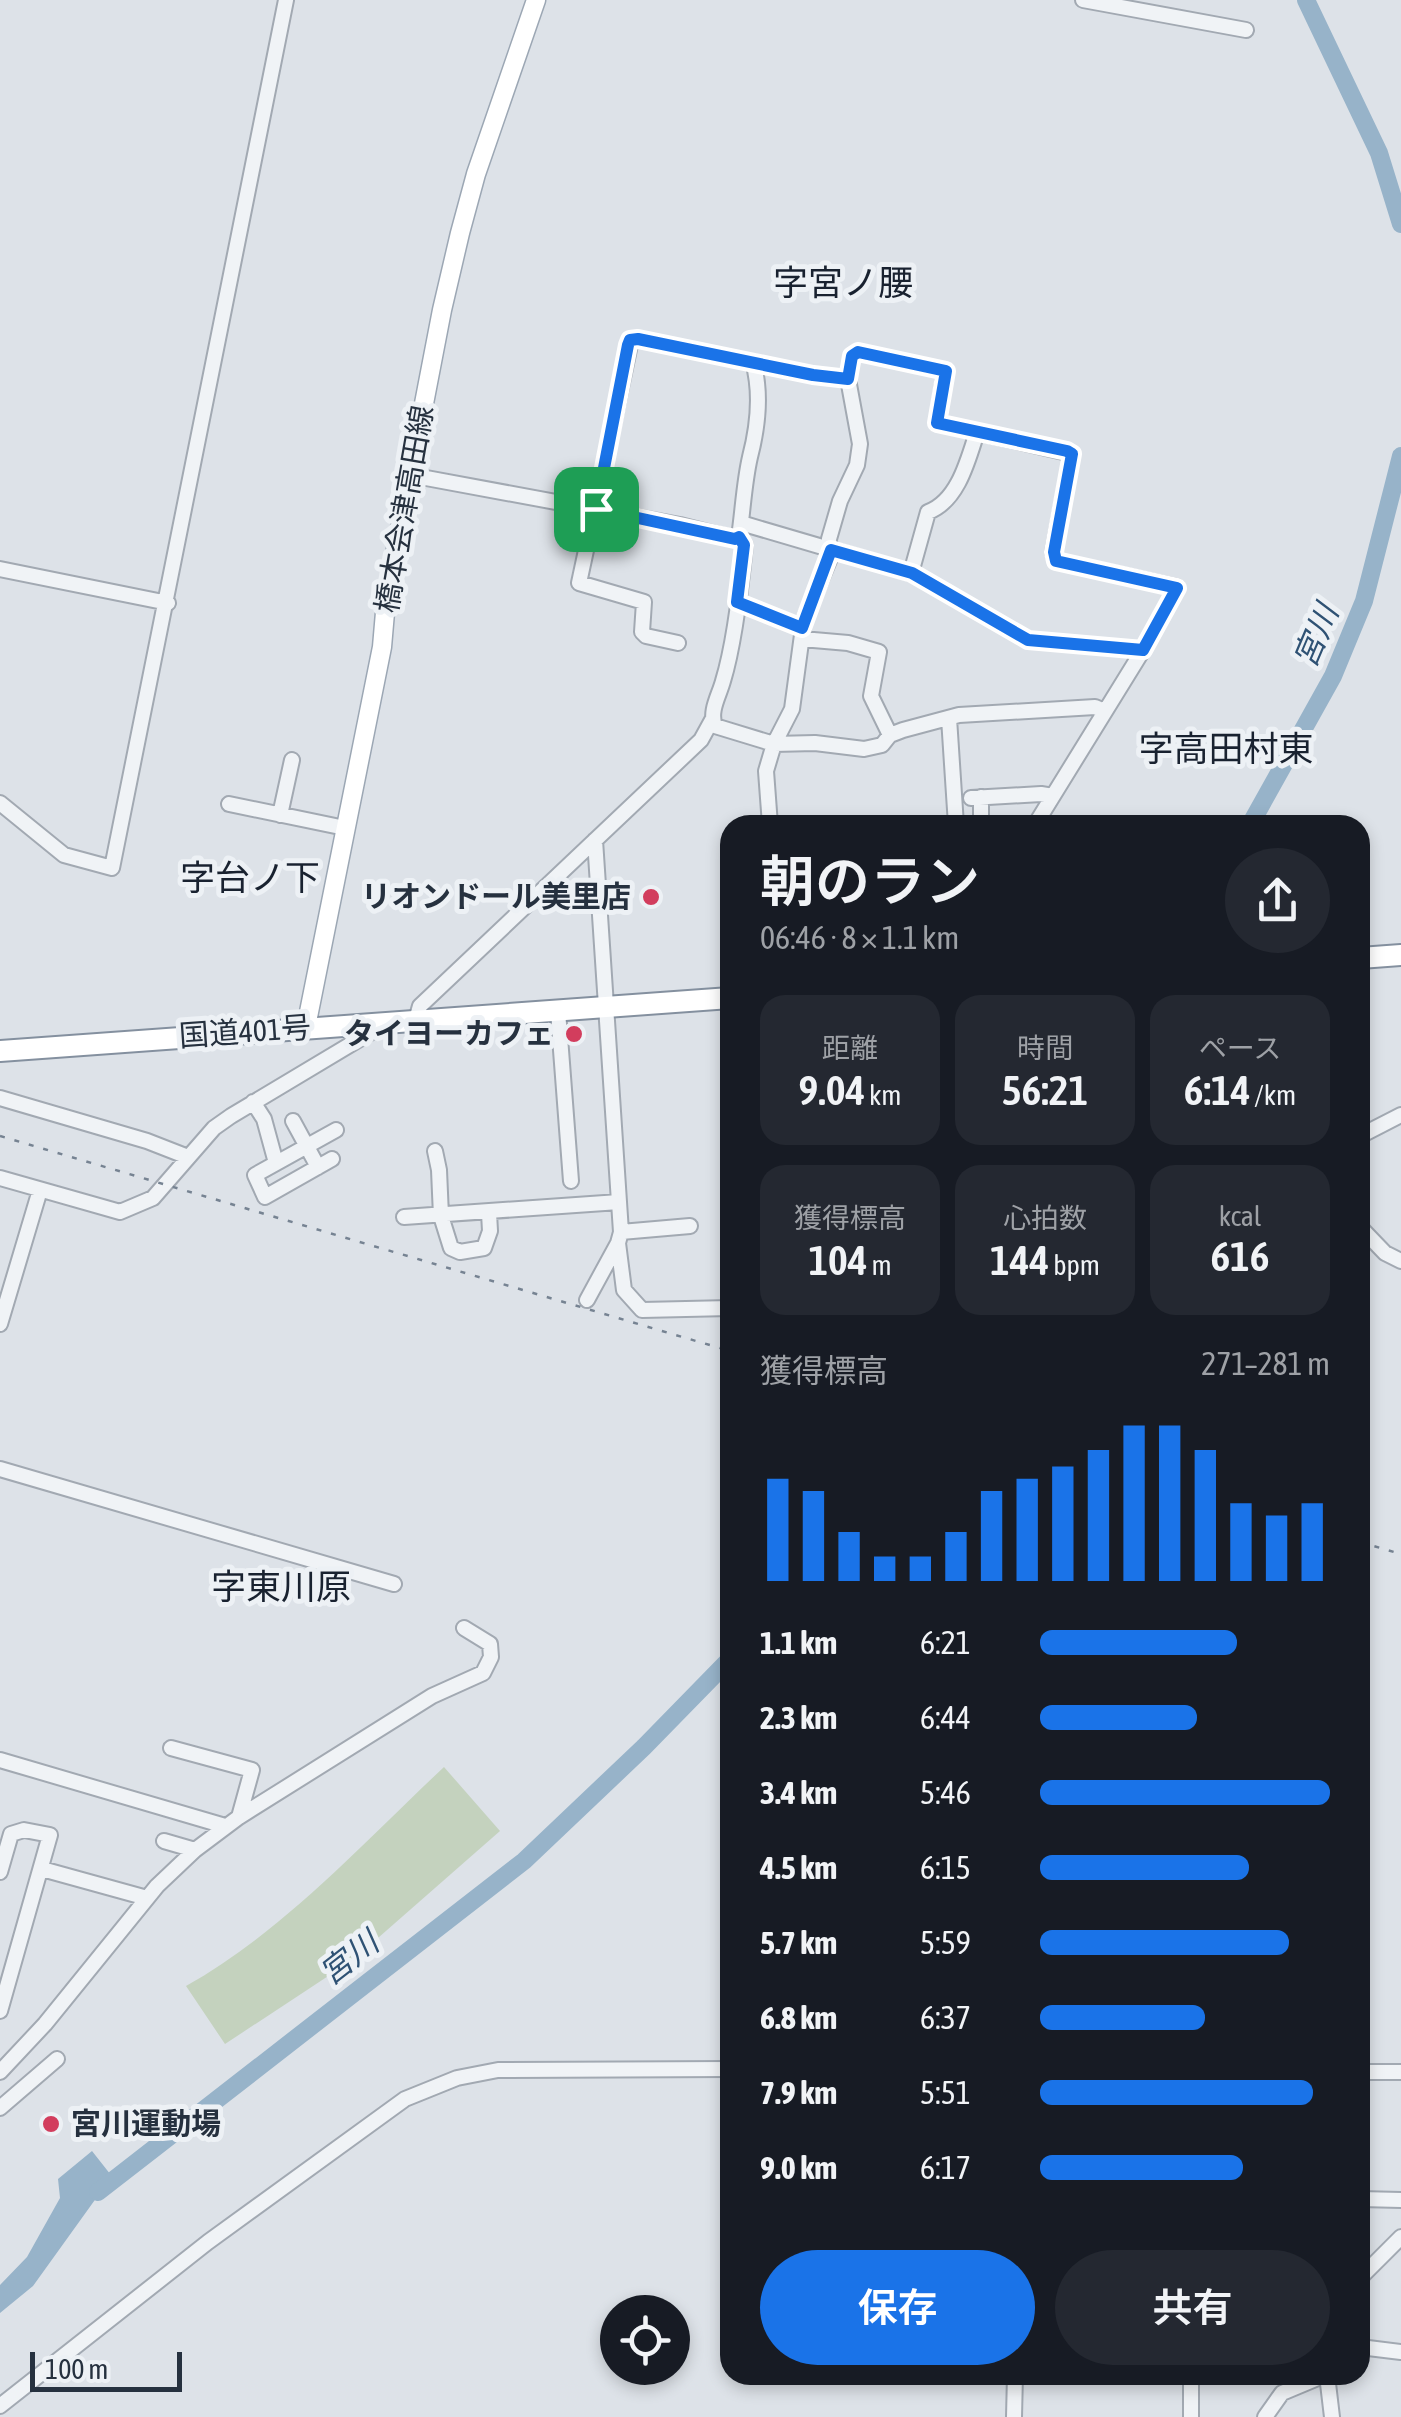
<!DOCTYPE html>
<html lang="ja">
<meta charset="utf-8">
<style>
:root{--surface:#171b24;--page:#242831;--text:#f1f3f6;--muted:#9ea1a6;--accent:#1a73e8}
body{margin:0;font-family:"Asap Condensed","Noto Sans JP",sans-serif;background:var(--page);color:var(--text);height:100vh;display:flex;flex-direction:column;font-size:38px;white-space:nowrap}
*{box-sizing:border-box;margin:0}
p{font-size:32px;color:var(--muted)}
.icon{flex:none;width:55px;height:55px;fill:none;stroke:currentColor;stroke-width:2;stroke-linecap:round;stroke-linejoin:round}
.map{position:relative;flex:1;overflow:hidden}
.drawer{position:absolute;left:720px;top:815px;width:650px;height:1570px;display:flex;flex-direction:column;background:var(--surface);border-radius:30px;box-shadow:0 5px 15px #0003}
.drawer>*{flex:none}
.fabs{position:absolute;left:600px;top:2295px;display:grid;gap:20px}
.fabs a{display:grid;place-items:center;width:90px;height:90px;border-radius:50%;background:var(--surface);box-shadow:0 5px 15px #0003;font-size:50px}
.scale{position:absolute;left:30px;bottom:25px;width:152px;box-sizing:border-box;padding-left:10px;border:5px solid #26313f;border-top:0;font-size:28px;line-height:35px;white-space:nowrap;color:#26313f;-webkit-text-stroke:8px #edf1f5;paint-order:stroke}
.pin{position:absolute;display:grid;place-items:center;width:85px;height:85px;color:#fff;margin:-42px;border-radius:20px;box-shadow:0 5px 15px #0006}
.round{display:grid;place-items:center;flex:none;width:105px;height:105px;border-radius:52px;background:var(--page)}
.summary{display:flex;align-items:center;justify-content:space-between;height:170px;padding:0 40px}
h1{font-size:55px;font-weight:600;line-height:75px}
.figures{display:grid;grid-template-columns:repeat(3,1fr);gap:15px;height:170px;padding:10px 40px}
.figures div{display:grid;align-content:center;border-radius:25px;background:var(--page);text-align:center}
.figures b{font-size:42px;font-weight:600}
.figures small{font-size:28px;font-weight:400}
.figures p{font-size:28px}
.chart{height:280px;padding:20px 40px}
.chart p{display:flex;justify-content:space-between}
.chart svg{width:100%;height:180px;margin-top:10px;stroke:var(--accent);stroke-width:6}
.button{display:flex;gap:20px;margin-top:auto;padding:20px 40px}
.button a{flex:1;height:115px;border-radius:60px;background:var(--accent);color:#fff;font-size:40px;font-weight:600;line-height:115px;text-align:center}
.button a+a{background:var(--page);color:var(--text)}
ul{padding:0 40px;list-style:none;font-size:32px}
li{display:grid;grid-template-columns:160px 120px 1fr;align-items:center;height:75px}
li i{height:25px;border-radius:12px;background:var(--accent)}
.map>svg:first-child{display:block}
.green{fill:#c4d2be}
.water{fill:#97b3c9}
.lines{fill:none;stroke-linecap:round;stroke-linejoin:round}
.river{stroke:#97b3c9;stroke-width:18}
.minor-casing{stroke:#a2a9b2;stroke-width:18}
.major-casing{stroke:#9ca7b4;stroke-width:21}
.highway-casing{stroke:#84909f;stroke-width:24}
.minor{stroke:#f0f3f6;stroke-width:14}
.major{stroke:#fff;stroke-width:18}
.highway{stroke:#fff;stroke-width:20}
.rail{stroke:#768392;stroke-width:2.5;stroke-dasharray:5 10;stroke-linecap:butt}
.route-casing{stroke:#fff;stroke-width:20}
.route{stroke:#1a73e8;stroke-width:12}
.poi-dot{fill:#d23d5d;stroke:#edf1f5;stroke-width:4}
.labels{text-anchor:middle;stroke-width:10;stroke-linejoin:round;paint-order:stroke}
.street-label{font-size:30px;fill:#26313f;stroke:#edf1f5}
.poi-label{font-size:30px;font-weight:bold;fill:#26313f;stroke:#edf1f5;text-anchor:end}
.water-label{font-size:32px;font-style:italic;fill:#2f5274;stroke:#edf1f5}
.quarter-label{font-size:35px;fill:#192230;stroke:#edf1f5}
</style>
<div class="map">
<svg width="1401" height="2417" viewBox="0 0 1401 2417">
<rect width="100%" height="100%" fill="#dde2e8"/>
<!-- green -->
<path class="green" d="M 444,1767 L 500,1831 L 354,1959 L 225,2044 L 186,1986 C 284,1931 363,1843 444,1767 Z"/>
<!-- water -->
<path class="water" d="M 92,2151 L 118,2184 L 97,2197 L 33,2286 L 0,2313 L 0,2285 L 27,2257 L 60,2198 L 58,2179 Z"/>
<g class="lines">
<!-- river -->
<path class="river" d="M 1306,0 L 1379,153 L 1401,224
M 1250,825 L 1333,676 L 1364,601 L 1401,456
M 98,2192 L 524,1861 L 644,1747 L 730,1659"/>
<defs>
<path id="minor" d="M 1083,0 L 1246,30
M 848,379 L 852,356 L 858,352 L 945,371 L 937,423 L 1072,454 L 1053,552 L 1056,561 L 1177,587 L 1143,650 L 1035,825
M 410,475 L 680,525 L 735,539 L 739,537 C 743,510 744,483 750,457 C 758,426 762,394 753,362
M 741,523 L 911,573 L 1028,640 L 1143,650
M 739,537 L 745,545 C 741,586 735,642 723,681 C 719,696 709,711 715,726 L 774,744 L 815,743 L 864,749 L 882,745 L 890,735 L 903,730 L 959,715 L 1095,707 L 1104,711
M 0,569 L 168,603
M 911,573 L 928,512 C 958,501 968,460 977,432
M 737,602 L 803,628
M 802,639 L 848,643 L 879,652 L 871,696 L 890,735
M 678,643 L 646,636 L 642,632 L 644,602 L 579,583 L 631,340 L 638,339 L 813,375 L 848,379 L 860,444 L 857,465 L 840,501 L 829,539 L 830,558 L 804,620 L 792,709 L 774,744 L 766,771 L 770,825
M 949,718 L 956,825
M 981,797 L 981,825
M 971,798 L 1041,794 L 1053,796
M 0,803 L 64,855 L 112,868 L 286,0
M 229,804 L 345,828
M 280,815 L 292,760
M 558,1011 L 571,1181
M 416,1020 L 420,1006 L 701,740 L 712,720
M 0,1098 L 147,1141 L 188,1157
M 253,1102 L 264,1119 L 276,1163
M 293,1121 L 318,1167
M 1360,1136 L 1401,1115
M 435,1151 L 439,1170 L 441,1216 L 451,1248 L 460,1252 L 484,1248 L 490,1231 L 489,1213
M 332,1159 L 265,1197 L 255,1175 L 336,1130
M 0,1178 L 120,1212 L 153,1198 L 214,1128 L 231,1116 L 378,1028 L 380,1023
M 404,1217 L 619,1202
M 1360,1227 L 1385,1253 L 1401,1261
M 621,1232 L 690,1226
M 618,1243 L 624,1290 L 642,1310 L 730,1308
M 587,1300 L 618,1243 L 621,1232 L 595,840
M 0,1324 L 40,1190
M 0,1469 L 394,1584
M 171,1748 L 252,1770 L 239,1817
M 0,1760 L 225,1826
M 164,1841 L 195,1850
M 42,1869 L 147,1898
M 0,1872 L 11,1834 L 24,1830 L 50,1835 L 0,2011
M 0,2072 L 45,2024 L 157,1886 L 195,1850 L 239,1817 L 432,1696 L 483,1673 L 491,1657 L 490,1644 L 464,1628
M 1360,2072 L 1401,2072
M 0,2108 L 57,2059
M 1360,2199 L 1401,2200
M 1360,2278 L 1401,2237
M 1360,2347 L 1401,2352
M 1191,2375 L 1191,2417
M 1327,2375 L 1332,2417
M 0,2406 L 208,2242 L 405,2099 L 457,2078 L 498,2070 L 730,2069
M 1014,2417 L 1015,2375
M 1265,2417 L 1282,2393 L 1325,2375"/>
<path id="major" d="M 306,1027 L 382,647 L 386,601 L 442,310 L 460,233 L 476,174 L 536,0"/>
<path id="highway" d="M 1360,958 L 1401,955
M 0,1051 L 730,998"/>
</defs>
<!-- minor casing -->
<use href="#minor" class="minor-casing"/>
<!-- major casing -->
<use href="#major" class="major-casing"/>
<!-- highway casing -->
<use href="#highway" class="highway-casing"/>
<!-- minor -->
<use href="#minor" class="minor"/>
<!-- major -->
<use href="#major" class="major"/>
<!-- highway -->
<use href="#highway" class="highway"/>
<!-- rail -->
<path class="rail" d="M 0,1136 L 730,1351
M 1360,1542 L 1401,1554"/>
</g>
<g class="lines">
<defs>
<path id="route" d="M 638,339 L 813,375 L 848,379 L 852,356 L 858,352 L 946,371 L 937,423 L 1067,451 L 1072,454 L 1054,552 L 1056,561 L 1177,588 L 1143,650 L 1028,640 L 912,573 L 831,550 L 802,628 L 737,602 L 744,545 L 739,537 L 735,539 L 596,509 L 628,345 L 630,340 Z"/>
</defs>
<!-- route casing -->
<use href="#route" class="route-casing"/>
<!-- route -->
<use href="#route" class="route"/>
</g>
<!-- markers -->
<g class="poi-dot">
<circle cx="651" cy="897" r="10"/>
<circle cx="574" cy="1034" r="10"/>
<circle cx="51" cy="2124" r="10"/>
</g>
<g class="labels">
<!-- street labels -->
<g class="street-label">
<text transform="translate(405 509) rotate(-80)" y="10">橋本会津高田線</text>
<text transform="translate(245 1032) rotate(-4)" y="10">国道401号</text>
</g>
<!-- poi labels -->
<g class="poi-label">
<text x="631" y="907">リオンドール美里店</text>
<text x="554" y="1044">タイヨーカフェ</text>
<text x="71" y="2134" text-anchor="start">宮川運動場</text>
</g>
<!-- water labels -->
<g class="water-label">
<text transform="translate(1316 636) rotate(-67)" y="11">宮川</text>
<text transform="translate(349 1958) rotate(-38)" y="11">宮川</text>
</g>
<!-- quarter labels -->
<g class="quarter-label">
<text x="843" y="295">字宮ノ腰</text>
<text x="1226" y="761">字高田村東</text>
<text x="250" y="890">字台ノ下</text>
<text x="281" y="1599">字東川原</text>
</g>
</g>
</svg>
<div class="fabs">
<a><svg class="icon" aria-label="locate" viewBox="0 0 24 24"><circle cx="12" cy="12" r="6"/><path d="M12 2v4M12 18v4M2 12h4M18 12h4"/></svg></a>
</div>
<div class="scale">100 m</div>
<div class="pin" style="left:596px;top:509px;background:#1e9e55"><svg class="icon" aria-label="arrive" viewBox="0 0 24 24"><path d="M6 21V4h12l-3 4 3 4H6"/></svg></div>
<section class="drawer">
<div class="summary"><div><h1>朝のラン</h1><p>06:46 · 8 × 1.1 km</p></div><a class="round"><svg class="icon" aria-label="share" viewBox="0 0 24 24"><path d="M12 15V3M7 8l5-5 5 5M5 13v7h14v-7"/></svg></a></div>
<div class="figures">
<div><p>距離</p><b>9.04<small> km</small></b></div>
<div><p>時間</p><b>56:21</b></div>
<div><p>ペース</p><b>6:14<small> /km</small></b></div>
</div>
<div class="figures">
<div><p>獲得標高</p><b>104<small> m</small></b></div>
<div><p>心拍数</p><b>144<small> bpm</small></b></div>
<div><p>kcal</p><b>616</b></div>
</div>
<div class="chart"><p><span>獲得標高</span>271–281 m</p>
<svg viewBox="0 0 160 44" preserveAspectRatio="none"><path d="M5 44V19M15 44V22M25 44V32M35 44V38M45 44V38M55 44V32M65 44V22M75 44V19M85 44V16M95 44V12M105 44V6M115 44V6M125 44V12M135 44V25M145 44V28M155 44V25"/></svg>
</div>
<ul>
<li><b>1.1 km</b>6:21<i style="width:68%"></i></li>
<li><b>2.3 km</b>6:44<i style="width:54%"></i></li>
<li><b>3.4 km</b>5:46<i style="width:100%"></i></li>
<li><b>4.5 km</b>6:15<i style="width:72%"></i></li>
<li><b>5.7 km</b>5:59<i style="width:86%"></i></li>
<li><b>6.8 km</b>6:37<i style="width:57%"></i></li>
<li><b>7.9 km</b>5:51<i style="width:94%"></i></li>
<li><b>9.0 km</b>6:17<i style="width:70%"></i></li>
</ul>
<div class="button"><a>保存</a><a>共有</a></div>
</section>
</div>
